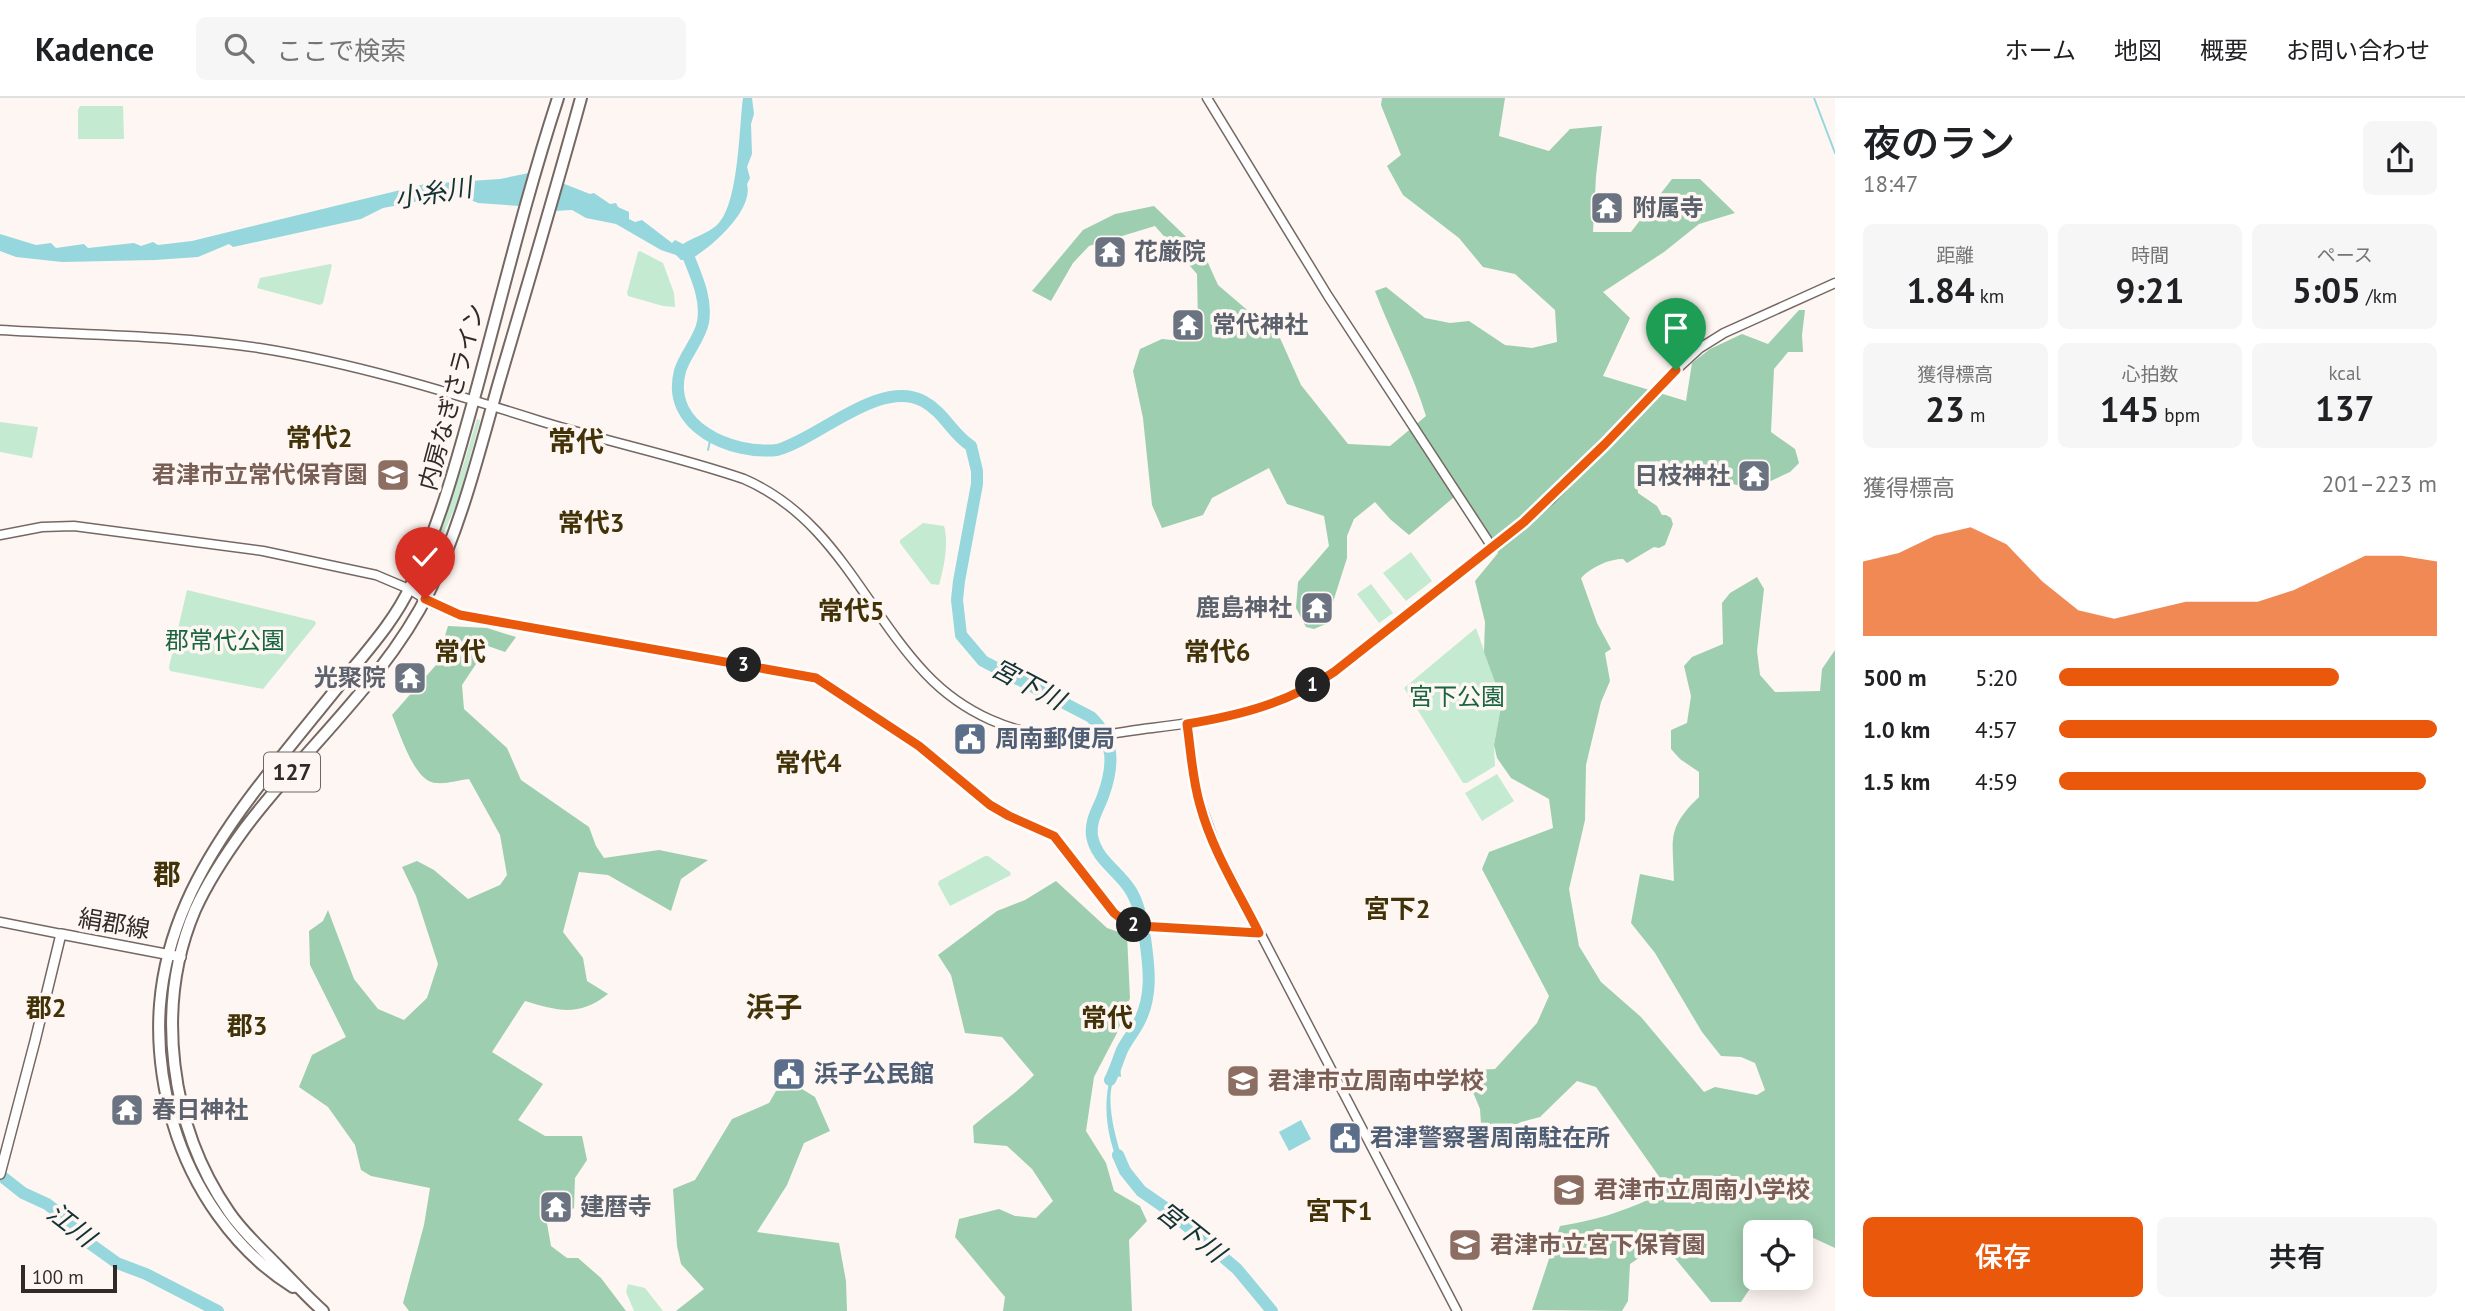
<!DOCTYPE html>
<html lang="ja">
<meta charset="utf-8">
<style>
:root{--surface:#fff;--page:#f6f6f6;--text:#202124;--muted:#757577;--line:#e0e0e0;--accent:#ea580c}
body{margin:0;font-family:"PT Sans","Noto Sans JP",sans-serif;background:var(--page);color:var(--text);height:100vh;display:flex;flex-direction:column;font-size:26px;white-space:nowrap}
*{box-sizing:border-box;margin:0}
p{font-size:23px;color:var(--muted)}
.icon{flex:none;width:38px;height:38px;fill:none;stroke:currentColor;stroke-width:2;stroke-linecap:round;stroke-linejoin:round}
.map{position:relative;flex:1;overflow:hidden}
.side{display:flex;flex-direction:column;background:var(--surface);width:630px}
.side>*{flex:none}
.buttons{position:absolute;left:1743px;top:1122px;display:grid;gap:14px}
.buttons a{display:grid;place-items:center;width:70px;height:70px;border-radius:10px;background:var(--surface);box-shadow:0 4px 18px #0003;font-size:35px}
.scale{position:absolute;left:21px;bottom:18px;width:96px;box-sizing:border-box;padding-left:7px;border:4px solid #302b28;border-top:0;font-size:19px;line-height:24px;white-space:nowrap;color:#302b28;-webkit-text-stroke:5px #fef6f2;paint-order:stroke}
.pin{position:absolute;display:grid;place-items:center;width:60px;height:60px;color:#fff;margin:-72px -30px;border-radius:50% 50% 50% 0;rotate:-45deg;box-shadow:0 0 7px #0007}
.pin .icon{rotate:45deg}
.km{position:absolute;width:35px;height:35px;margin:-18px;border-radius:50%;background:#222;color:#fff;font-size:19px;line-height:35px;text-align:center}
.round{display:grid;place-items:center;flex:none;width:74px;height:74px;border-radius:10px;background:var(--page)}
.headline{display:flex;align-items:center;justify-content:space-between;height:119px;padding:0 28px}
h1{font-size:38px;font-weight:600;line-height:52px}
.stats{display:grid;grid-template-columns:repeat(3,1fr);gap:10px;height:119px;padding:7px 28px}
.stats div{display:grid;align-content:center;border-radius:10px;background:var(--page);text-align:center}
.stats b{font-size:35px;font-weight:600}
.stats small{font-size:19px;font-weight:400}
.stats p{font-size:19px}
.chart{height:196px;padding:14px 28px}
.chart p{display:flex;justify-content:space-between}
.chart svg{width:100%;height:126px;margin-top:7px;fill:var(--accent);opacity:.7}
.button{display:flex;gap:14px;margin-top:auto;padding:14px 28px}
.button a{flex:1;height:80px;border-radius:10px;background:var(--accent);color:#fff;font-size:28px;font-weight:600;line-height:80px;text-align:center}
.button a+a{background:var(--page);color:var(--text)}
ul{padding:0 28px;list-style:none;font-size:23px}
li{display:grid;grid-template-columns:112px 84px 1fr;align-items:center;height:52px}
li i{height:18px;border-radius:9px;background:var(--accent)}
header{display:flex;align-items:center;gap:42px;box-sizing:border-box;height:98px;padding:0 35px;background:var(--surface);border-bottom:2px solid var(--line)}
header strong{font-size:33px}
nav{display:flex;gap:38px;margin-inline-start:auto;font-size:24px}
.search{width:490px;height:63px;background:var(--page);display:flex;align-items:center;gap:18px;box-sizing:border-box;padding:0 24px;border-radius:10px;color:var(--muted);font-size:26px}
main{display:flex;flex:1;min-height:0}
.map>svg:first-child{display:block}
.green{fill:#c4ebd1}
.forest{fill:#9dceaf}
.water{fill:#95d7dc}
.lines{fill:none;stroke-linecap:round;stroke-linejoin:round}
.stream{stroke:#95d7dc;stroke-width:2}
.river{stroke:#95d7dc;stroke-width:12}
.tertiary-casing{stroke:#756863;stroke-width:11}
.secondary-casing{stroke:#756863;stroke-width:12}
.trunk-casing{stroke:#756863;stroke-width:14}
.tertiary{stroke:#fff;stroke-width:8}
.secondary{stroke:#fff;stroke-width:9}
.trunk{stroke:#fff;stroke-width:10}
.route-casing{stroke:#fff;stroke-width:14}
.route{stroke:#ea580c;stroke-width:9}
.labels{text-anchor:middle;stroke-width:7;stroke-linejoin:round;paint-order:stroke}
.shield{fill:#fef6f2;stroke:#6e6865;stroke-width:2}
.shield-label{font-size:23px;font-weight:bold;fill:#302b28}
.worship-label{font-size:24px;font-weight:bold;fill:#5b616d;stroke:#fef6f2;text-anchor:start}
.street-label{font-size:24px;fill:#302b28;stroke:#fef6f2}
.education-label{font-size:24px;font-weight:bold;fill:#785e54;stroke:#fef6f2;text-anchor:start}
.park-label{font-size:24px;fill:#18653e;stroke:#fef6f2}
.service-label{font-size:24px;font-weight:bold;fill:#4e5e75;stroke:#fef6f2;text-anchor:start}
.water-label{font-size:26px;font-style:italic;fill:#123336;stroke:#fef6f2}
.neighbourhood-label{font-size:26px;font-weight:bold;fill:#413208;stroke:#fef6f2}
.quarter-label{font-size:28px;font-weight:bold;fill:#413208;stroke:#fef6f2}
</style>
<header>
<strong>Kadence</strong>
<div class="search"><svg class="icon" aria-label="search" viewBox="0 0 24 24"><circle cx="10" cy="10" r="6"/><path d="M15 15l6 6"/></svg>ここで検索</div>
<nav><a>ホーム</a><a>地図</a><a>概要</a><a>お問い合わせ</a></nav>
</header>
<main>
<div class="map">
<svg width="1835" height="1213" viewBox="0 0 1835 1213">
<rect width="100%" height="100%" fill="#fef6f2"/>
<!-- green -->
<path class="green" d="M 80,8 L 123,8 L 124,41 L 78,41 L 78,12 Z
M 640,153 L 663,165 L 674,195 L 675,209 L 663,208 L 628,198 L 627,195 L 638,154 Z
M 330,166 L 332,167 L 323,205 L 320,207 L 257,190 L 260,180 Z
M 477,321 L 480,322 L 479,327 L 458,403 L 425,476 L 422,473 L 463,368 Z
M 0,324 L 38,329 L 32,360 L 0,354 Z
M 923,425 L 944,428 C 949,445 944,469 939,487 L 931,486 L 900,445 L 900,442 Z
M 1411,454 L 1432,483 L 1406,503 L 1383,475 Z
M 1371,486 L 1393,515 L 1379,525 L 1357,496 Z
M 187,492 L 315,523 L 316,526 L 263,591 L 170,573 L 169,569 Z
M 1476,530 L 1502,603 L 1494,647 L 1495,668 L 1467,685 L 1463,685 L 1404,590 Z
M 1497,676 L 1514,703 L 1482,723 L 1465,695 Z
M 985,758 L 988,758 L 1010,774 L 1011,777 L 950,808 L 938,786 L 939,783 Z
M 628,1186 L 645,1190 L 663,1213 L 634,1213 L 626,1194 Z"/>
<!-- forest -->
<path class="forest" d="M 1382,0 L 1505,0 L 1499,38 L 1549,53 L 1570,31 L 1602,28 L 1596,78 L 1593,134 L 1631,134 L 1672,81 L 1700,81 L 1735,115 L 1699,126 L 1664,154 L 1603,194 L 1630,220 L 1603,278 L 1686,303 L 1692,265 L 1710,251 L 1742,236 L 1768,246 L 1799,212 L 1805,212 L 1802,237 L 1803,254 L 1788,254 L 1774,271 L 1771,334 L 1795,351 L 1799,365 L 1790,374 L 1762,387 L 1758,385 L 1752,391 L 1729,385 L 1707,369 L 1683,375 L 1657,363 C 1646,371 1636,381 1638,395 L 1657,408 L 1662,417 L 1666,417 L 1671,420 L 1673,426 L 1665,447 L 1659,450 L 1654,449 L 1627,465 L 1623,461 C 1609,461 1591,469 1581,480 L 1597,525 L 1611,551 L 1605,555 L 1610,583 L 1601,604 L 1586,667 L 1585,722 L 1569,791 L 1579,848 L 1601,884 L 1641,919 L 1704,994 L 1715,989 L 1757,997 L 1765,992 L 1755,965 L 1741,959 L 1721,958 L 1702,934 L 1655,855 L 1631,825 L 1640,776 L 1674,783 C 1673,740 1666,731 1699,699 L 1699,674 L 1680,661 L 1671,651 L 1671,632 L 1687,625 L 1691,598 L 1684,568 L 1692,559 L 1723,546 L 1722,505 L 1730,495 L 1757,479 L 1764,491 L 1757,553 L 1760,577 L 1775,594 L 1820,593 L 1822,571 L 1835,552 L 1835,1150 L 1794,1131 L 1782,1134 L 1755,1134 L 1757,1180 L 1741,1204 L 1711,1204 L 1674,1159 L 1645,1156 L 1630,1166 L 1628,1203 L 1622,1213 L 1532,1212 L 1560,1128 C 1595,1122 1620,1115 1652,1100 L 1660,1080 L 1596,989 L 1577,983 L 1540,1019 L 1521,1024 L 1501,1034 L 1489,1046 L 1482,1041 L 1480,1011 L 1468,982 L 1472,972 L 1495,971 L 1537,925 L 1549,898 L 1482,771 L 1489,754 L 1553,730 L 1549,701 L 1511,680 L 1497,660 L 1494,647 L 1502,603 L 1484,554 L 1485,524 L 1475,483 L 1498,455 C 1487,433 1478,408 1453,400 L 1409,437 L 1390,421 L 1375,404 L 1354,421 L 1347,438 L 1347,460 L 1326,526 L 1314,531 L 1306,529 L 1296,510 L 1298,484 L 1329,448 L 1324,418 L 1287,406 L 1269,370 L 1212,400 L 1203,417 L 1162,430 L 1152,407 L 1143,320 L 1133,273 L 1140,251 L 1162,241 L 1183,243 L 1198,225 L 1197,176 L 1155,128 L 1089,148 L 1073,165 L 1051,203 L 1032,193 L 1083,132 L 1115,116 L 1154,108 L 1204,156 L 1218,187 L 1280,240 L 1301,287 L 1348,346 L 1390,348 L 1426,318 C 1413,275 1391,235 1375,193 L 1386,189 L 1425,220 L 1450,225 L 1469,223 L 1505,247 L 1532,250 L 1557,244 L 1555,212 L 1515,176 L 1483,169 L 1459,140 L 1403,97 L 1387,68 L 1401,57 L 1381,7 Z
M 448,528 L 487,530 L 516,539 L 505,554 L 488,548 L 462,587 L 464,611 L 507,650 L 521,682 L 589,729 L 596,748 L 604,760 L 659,752 L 708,762 L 681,781 L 671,813 L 608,777 L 579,774 L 563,834 L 583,860 L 587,883 L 608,896 C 579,919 558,913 525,903 L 492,954 L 543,986 L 518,1022 L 545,1038 L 582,1038 L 587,1062 L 575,1080 L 574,1110 L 568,1114 L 559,1097 L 543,1103 L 551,1148 L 567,1160 L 578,1160 L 601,1180 L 626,1213 L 409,1213 L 403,1205 L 424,1127 L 430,1090 L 371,1078 L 361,1072 L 355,1047 L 328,1009 L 299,989 L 312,957 L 346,939 L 310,867 L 309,833 L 323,823 L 328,812 L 354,881 L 378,911 L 404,922 L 427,900 L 438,866 L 416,798 L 402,769 L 417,763 L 434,772 L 468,801 L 500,787 L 507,777 L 500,737 L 469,681 C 459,682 447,686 436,685 C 414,684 400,635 392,617 L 436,567 Z
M 1056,783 L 1107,830 L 1127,837 L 1130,900 L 1117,935 L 1094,979 L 1086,1033 L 1106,1065 L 1114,1093 L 1140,1108 L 1147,1123 L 1129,1142 L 1132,1213 L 1003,1213 L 1005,1199 L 955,1139 L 959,1121 L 999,1111 L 1015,1118 L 1036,1120 L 1053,1103 L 1032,1071 L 1007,1048 L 974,1045 L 973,1028 C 993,1010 1016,996 1034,977 L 1002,939 L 965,935 L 951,877 L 938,857 L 997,813 L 1025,802 Z
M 802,991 L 815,999 L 830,1033 L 804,1045 L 787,1087 L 757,1134 L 839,1145 L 846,1183 L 847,1213 L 676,1213 L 704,1191 L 681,1166 L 677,1148 L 673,1091 L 695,1082 L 732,1021 L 769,1005 L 776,993 Z"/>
<!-- water -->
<path class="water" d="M 743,0 L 752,0 L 754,16 L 751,26 L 752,56 L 747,69 L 750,80 L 747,86 C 754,112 712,149 691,161 L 696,175 L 689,171 L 687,162 L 681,162 L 676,157 L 661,152 L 616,126 L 586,120 L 572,112 L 554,113 L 562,85 L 590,96 L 594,95 L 610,106 L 616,105 L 618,109 L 629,114 L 629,121 L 635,124 L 642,122 L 672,145 L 675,142 L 683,146 C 694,139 707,136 717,127 C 739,107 739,29 743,0 Z
M 529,75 L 520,108 L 478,105 L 456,96 L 383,110 L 361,121 L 233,149 L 229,146 L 198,159 L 155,162 L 62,164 L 16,159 L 0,153 L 0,136 L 36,147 L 51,145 L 56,150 L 84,146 L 88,150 L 134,145 L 141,148 L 153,144 L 158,147 L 192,143 L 425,86 L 500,81 Z
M 1114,965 L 1120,967 L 1121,979 L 1116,978 C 1102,999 1118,1049 1126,1072 L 1122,1074 C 1108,1043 1102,1013 1110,979 C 1111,973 1110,970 1114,965 Z
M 1301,1022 L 1311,1041 L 1289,1053 L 1279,1034 Z"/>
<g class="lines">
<!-- stream -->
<path class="stream" d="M 1814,0 L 1835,55
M 708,352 L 711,338"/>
<!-- river -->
<path class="river" d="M 689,160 C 697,180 707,202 703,224 C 700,241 685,256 680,273 C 665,329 732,357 777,352 C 818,341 880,280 923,303 C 944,314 952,336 971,348 L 977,373 L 977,386 L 959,483 L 957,502 L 961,537 L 983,563 L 1091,619 C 1115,642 1114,668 1103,698 C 1098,712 1090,722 1092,738 C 1096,761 1117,772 1129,790 C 1139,804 1142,824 1145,840 C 1149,869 1153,897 1139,924 C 1134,934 1127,942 1122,952 C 1118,962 1115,972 1110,982
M 1118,1057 L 1125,1073 L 1141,1093 L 1167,1111 L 1237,1171 L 1272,1213
M 0,1077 L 23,1095 L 47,1106 L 56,1113 L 79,1130 L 85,1142 L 117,1165 L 146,1176 L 218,1213"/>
<defs>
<path id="tertiary" d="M 1207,0 L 1328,198 L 1492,449
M 0,232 C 86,237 174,237 259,250 C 354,265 448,294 540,323 C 608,344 677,358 744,381 C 834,420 863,509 926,576 C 963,615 1014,638 1067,639 C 1095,640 1124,633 1152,630 C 1218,622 1265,615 1324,581 C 1352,564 1377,539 1403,519 C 1443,487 1484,455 1524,424 L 1552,400 L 1676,272 L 1700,250 L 1724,235 L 1835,185
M 0,437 L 42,429 L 74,428 L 263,453 L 376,477 L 409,491 L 435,507 L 460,517 L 816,580 L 919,648 L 990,707 L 1009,718 L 1054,738 L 1114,815 L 1129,826 L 1140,828 L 1260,835
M 1187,626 L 1196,693 L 1217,752 L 1457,1213
M 0,824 L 61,836"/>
<path id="secondary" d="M 0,1076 L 35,943 L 61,836 L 181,859"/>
<path id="trunk" d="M 293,1189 C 235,1153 192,1090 173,1025 C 120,837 228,726 337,590 C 363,557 394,525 411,487 C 440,426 457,362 475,297 C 502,198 526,98 558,0
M 323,1213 C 307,1199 294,1184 279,1169 C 261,1150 244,1136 229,1114 C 170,1029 154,908 195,812 C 208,783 226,756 245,730 C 305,650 385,583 430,492 C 462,425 479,354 499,284 C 527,189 555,95 581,0"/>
</defs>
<!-- tertiary casing -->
<use href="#tertiary" class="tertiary-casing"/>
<!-- secondary casing -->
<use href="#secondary" class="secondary-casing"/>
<!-- trunk casing -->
<use href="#trunk" class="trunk-casing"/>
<!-- tertiary -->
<use href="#tertiary" class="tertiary"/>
<!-- secondary -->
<use href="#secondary" class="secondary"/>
<!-- trunk -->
<use href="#trunk" class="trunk"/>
</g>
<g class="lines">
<defs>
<path id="route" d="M 425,501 L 460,517 L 816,580 L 919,648 L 990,707 L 1009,718 L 1054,738 L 1114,815 L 1123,822 L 1140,828 L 1259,835 C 1238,793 1212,752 1200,707 C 1192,680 1191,653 1187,626 C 1241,617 1288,605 1334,574 L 1524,424 L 1605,346 L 1676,272"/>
</defs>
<!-- route casing -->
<use href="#route" class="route-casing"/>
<!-- route -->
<use href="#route" class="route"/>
</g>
<!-- icons -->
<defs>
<symbol id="temple-square" viewBox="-11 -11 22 22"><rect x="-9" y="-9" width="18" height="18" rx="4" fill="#6b7280" stroke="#fef6f2"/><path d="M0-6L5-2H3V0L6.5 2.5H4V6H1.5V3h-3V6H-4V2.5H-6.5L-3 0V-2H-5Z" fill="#fff"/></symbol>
<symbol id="school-square" viewBox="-11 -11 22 22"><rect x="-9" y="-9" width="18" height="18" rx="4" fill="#8d6e63" stroke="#fef6f2"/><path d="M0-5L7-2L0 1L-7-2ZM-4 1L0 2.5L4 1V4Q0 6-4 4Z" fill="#fff"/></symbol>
<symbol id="civic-square" viewBox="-11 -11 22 22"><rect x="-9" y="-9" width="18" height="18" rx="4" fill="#5c6f8a" stroke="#fef6f2"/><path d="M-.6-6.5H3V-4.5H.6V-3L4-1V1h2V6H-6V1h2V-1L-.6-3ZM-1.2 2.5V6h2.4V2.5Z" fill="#fff"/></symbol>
</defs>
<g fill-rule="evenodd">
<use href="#temple-square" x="1588" y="91" width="38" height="38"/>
<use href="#temple-square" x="1091" y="135" width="38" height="38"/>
<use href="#temple-square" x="1169" y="208" width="38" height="38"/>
<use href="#school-square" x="374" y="358" width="38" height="38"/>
<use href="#temple-square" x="1735" y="359" width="38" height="38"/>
<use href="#temple-square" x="1298" y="491" width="38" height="38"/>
<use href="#temple-square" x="391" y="561" width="38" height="38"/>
<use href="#civic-square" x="951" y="622" width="38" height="38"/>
<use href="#civic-square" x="770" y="957" width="38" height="38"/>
<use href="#school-square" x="1224" y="964" width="38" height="38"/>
<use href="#temple-square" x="108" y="993" width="38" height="38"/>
<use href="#civic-square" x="1326" y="1021" width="38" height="38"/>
<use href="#school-square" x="1550" y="1073" width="38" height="38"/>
<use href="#temple-square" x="537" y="1090" width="38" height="38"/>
<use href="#school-square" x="1446" y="1128" width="38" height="38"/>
</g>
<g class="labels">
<!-- shield labels -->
<rect class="shield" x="264" y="654.5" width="56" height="39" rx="5"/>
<g class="shield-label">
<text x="292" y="682">127</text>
</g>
<!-- worship labels -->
<g class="worship-label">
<text x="1632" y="118">附属寺</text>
<text x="1134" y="162">花厳院</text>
<text x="1212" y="235">常代神社</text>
<text x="1730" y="386" text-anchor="end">日枝神社</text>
<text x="1292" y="518" text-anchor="end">鹿島神社</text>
<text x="386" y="588" text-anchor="end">光聚院</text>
<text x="152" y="1020">春日神社</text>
<text x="580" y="1117">建暦寺</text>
</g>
<!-- street labels -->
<g class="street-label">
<text transform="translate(452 299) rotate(-75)" y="8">内房なぎさライン</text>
<text transform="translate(114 826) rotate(10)" y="8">絹郡線</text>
</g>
<!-- education labels -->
<g class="education-label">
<text x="368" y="385" text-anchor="end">君津市立常代保育園</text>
<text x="1268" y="991">君津市立周南中学校</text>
<text x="1594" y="1100">君津市立周南小学校</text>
<text x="1490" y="1155">君津市立宮下保育園</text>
</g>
<!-- park labels -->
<g class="park-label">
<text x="225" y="551">郡常代公園</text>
<text x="1457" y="607">宮下公園</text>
</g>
<!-- service labels -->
<g class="service-label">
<text x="995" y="649">周南郵便局</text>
<text x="814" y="984">浜子公民館</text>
<text x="1370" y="1048">君津警察署周南駐在所</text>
</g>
<!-- water labels -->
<g class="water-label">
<text transform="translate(433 95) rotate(-9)" y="9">小糸川</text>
<text transform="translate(1028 586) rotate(28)" y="9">宮下川</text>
<text transform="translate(71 1127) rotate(38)" y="9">江川</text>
<text transform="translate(1191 1134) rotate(39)" y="9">宮下川</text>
</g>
<!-- neighbourhood labels -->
<g class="neighbourhood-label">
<text x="319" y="349">常代2</text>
<text x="591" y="434">常代3</text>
<text x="851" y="522">常代5</text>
<text x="460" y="563">常代</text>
<text x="1217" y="563">常代6</text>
<text x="808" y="674">常代4</text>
<text x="1397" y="820">宮下2</text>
<text x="46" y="919">郡2</text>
<text x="1107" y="929">常代</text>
<text x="247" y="937">郡3</text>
<text x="1339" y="1122">宮下1</text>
</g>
<!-- quarter labels -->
<g class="quarter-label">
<text x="576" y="353">常代</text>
<text x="167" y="786">郡</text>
<text x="774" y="919">浜子</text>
</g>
</g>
</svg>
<div class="buttons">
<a><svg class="icon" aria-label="locate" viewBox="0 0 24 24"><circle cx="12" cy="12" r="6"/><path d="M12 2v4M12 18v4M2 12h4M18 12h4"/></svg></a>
</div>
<div class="scale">100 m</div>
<div class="pin" style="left:1676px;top:272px;background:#1e9e55"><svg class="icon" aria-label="arrive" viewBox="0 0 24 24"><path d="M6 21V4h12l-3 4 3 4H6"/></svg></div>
<div class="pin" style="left:425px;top:501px;background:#d93025"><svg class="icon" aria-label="check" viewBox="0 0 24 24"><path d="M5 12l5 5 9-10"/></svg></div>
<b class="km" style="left:1313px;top:587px">1</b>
<b class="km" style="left:1134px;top:827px">2</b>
<b class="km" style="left:744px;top:567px">3</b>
</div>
<section class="side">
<div class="headline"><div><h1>夜のラン</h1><p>18:47</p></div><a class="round"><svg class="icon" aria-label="share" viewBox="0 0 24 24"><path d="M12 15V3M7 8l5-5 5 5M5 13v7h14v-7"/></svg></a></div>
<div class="stats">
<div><p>距離</p><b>1.84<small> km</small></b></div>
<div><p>時間</p><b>9:21</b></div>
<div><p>ペース</p><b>5:05<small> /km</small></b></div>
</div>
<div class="stats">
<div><p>獲得標高</p><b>23<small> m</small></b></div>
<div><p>心拍数</p><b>145<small> bpm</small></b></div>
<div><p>kcal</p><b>137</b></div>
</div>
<div class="chart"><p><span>獲得標高</span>201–223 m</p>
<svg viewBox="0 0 160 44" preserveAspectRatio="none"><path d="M0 44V18L10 15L20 9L30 6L40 12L50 25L60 35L70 38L80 35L90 32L100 32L110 32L120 28L130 22L140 16L150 16L160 18V44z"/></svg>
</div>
<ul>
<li><b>500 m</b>5:20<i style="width:74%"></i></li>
<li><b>1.0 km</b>4:57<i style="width:100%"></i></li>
<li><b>1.5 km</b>4:59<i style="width:97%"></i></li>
</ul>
<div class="button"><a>保存</a><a>共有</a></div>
</section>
</main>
